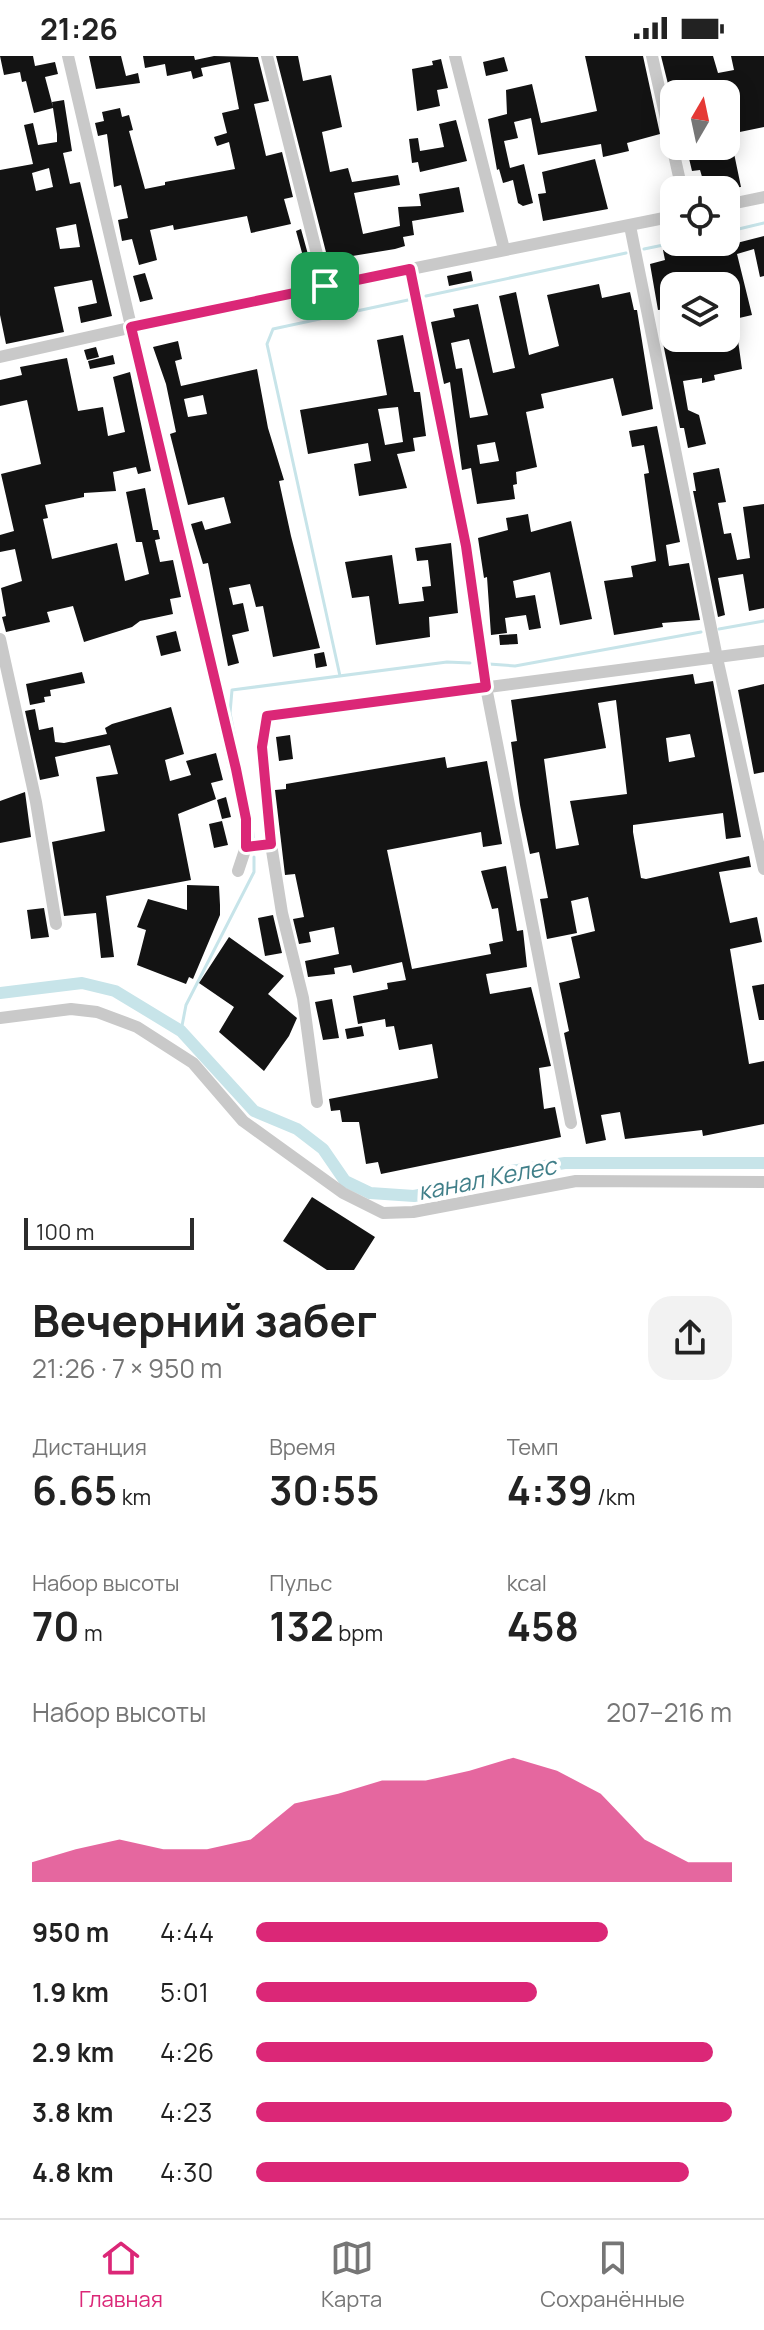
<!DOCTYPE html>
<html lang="ru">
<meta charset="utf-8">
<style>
:root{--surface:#fff;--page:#f2f2f2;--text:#222;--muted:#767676;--line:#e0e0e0;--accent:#db2777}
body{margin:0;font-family:Manrope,sans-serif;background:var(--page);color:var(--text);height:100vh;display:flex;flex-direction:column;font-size:30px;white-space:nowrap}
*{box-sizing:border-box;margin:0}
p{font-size:26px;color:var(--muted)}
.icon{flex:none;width:44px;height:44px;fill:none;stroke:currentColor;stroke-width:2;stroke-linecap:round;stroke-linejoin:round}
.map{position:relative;height:1214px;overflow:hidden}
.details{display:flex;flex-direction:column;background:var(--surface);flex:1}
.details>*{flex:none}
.needle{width:52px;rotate:9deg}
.fabs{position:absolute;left:660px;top:24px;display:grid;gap:16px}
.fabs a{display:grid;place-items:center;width:80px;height:80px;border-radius:16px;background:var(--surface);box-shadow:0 4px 20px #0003;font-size:40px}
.scale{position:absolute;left:24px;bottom:20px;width:170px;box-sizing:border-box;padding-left:8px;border:4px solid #2c2c2c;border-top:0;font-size:22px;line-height:28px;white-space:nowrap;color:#2c2c2c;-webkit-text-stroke:6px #fff;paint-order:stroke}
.pin{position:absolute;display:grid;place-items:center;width:68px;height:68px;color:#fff;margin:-34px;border-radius:16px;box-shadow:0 4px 12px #0006}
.round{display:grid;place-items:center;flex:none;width:84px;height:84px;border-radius:24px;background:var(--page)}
.summary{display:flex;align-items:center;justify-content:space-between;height:136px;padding:0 32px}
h1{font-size:44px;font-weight:700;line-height:60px}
.figures{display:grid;grid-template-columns:repeat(3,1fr);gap:12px;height:136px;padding:8px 32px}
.figures div{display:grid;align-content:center}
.figures b{font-size:40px;font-weight:700}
.figures small{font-size:22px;font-weight:400}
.figures p{font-size:22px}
.chart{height:224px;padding:16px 32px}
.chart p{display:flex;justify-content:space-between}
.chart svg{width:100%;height:144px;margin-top:8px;fill:var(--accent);opacity:.7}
ul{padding:0 32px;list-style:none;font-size:26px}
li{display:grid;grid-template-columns:128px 96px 1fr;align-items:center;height:60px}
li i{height:20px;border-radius:10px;background:var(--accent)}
.status{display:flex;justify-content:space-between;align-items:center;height:56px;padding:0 40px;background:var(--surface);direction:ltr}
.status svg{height:22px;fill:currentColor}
.tab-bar{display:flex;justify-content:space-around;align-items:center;height:112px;border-top:2px solid var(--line);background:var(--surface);font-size:22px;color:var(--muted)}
.tab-bar a{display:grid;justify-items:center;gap:4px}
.tab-bar .current{color:var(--accent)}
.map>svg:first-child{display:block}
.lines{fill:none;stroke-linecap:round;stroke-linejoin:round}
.stream{stroke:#c7e4e9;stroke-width:3}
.canal{stroke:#c7e4e9;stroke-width:12}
.building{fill:#131313;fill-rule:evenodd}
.street{stroke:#c9c9c9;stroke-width:12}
.route-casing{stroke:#fff;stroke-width:16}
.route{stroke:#db2777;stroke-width:10}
.labels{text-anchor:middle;stroke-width:8;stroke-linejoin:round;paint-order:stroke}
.water-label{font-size:24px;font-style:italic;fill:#407f89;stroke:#fff}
</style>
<div class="status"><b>21:26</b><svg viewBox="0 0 49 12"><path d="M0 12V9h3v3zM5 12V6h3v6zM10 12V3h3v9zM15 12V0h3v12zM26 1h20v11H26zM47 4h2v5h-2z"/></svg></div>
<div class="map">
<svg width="764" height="1214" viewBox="0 0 764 1214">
<rect width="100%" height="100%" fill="#fff"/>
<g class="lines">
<!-- stream -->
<path class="stream" d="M 726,176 L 764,167
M 644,193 L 678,186
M 426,240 L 626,197
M 719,573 L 764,565
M 489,608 L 515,610 L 701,576
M 340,620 L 267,288 L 273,273 L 408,244
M 243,724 L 230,657 L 232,634 L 447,606 L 470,607
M 252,767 L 253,782
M 181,975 L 186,949 L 254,816 L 254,801"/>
<!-- canal -->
<path class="canal" d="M 0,937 L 82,927 L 115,935 L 181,975 L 254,1055 L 297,1073 L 323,1093 L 345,1125 L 370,1137 L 414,1140 L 450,1133 L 511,1115 L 565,1107 L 764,1107"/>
</g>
<!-- building -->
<path class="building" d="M 0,0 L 33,0 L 35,10 L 55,6 L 58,18 L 45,21 L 53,51 L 52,46 L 64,44 L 72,95 L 63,97 L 70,128 L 80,126 L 112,260 L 81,267 L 78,251 L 97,247 L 92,224 L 54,231 L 64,276 L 6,288 L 0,259 L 0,114 L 33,108 L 24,69 L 33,67 L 38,89 L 57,86 L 57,78 L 53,52 L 34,57 L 26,25 L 22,26 L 20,16 L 4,19 ZM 49,112 L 53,131 L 36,135 L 32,117 ZM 76,168 L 80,191 L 60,193 L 56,172 Z
M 89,0 L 121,0 L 126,20 L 138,17 L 140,27 L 96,33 Z
M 143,0 L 194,0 L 195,4 L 214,0 L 258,1 L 269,45 L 254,48 L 266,100 L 282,96 L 293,141 L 284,143 L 291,168 L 251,177 L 247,160 L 174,174 L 173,169 L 150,174 L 157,204 L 139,209 L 132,183 L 122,185 L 118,164 L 128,162 L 121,129 L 114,131 L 107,78 L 98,80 L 95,67 L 104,65 L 102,56 L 120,52 L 122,61 L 129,59 L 133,74 L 129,75 L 145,133 L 165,129 L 165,126 L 235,113 L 229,86 L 217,90 L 214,81 L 227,77 L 222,57 L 239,53 L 230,6 L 201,12 L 203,20 L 193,23 L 191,15 L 167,20 L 165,8 L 145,12 Z
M 276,0 L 298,0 L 303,25 L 331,19 L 342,71 L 322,76 L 330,116 L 348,112 L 352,126 L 398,119 L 400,129 L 354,137 L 363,178 L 400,170 L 398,151 L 421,150 L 419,138 L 459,131 L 464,156 L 412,165 L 414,179 L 403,181 L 405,190 L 395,193 L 328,204 Z
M 585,0 L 643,0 L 660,78 L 627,87 L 629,95 L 603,101 L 601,88 L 538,99 L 531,62 L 514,66 L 518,82 L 504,85 L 510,112 L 524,108 L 533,147 L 523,150 L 518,147 L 513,124 L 503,127 L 499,113 L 497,114 L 488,63 L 507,58 L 506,34 L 532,28 L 541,67 L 597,55 Z
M 661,0 L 713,0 L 718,17 L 734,14 L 731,0 L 764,0 L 764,71 L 730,78 L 741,131 L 706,134 L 700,114 L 692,115 L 686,90 L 726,90 L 726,38 L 675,38 L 672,27 L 668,28 Z
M 504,1 L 508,15 L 486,20 L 483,6 Z
M 441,3 L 448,32 L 437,34 L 440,50 L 417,55 L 412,13 L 433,9 L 432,5 Z
M 456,64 L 467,105 L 420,116 L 418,106 L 412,107 L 409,83 L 418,82 L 420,95 L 444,91 L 439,68 Z
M 595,103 L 608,153 L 543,165 L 538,138 L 546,137 L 542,116 Z
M 301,173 L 309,202 L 304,204 L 296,175 Z
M 764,180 L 764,220 L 760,221 L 754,193 L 737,198 L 752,259 L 735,263 L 742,313 L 714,319 L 715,324 L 702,327 L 702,322 L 683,325 L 688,354 L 699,359 L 706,388 L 688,392 L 684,372 L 680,372 L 660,272 L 674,269 L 674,284 L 726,282 L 726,230 L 674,230 L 674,252 L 658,254 L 650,208 L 665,204 L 663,194 L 683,189 L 686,200 Z
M 471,215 L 473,225 L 449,230 L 447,220 Z
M 145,217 L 153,243 L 140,246 L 133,220 Z
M 599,228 L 602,242 L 630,236 L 634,254 L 637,254 L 653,353 L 622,360 L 613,322 L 541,338 L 544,352 L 526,356 L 537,411 L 516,416 L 517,428 L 513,429 L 515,443 L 477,448 L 471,412 L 462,414 L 450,326 L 444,328 L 431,266 L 455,261 L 453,253 L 478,248 L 493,317 L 515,312 L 499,240 L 516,236 L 529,299 L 559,290 L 547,239 ZM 469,283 L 488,359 L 470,362 L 462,312 L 456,313 L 451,287 ZM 495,386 L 499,405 L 480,408 L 477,389 Z
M 403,279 L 414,336 L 420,336 L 426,380 L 413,382 L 415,395 L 397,398 L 407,432 L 359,440 L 354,408 L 371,405 L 368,387 L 308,398 L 300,354 L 387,339 L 377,284 ZM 398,351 L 403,386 L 385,389 L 378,353 Z
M 178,285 L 182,303 L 175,305 L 181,330 L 257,313 L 268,372 L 284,424 L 279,425 L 291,480 L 320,592 L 273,601 L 263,550 L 256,551 L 250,528 L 229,532 L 233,549 L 243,547 L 249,575 L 232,579 L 239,607 L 228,610 L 208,507 L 203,508 L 191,468 L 202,465 L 205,474 L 231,467 L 224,441 L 188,449 L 170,378 L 176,376 L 166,328 L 153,291 ZM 203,339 L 207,358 L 188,361 L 184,343 Z
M 96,291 L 99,301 L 87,304 L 84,294 Z
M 113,299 L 115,308 L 90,313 L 88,305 Z
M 67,302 L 78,355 L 103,351 L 108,380 L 125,376 L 113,321 L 130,316 L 151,415 L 138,418 L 136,411 L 113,416 L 116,435 L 84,437 L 84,441 L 45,449 L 48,462 L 43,463 L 52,503 L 117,487 L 125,525 L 149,518 L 142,486 L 136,486 L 126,436 L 145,432 L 153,474 L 158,474 L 160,483 L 155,484 L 160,506 L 173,504 L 181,541 L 170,543 L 173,558 L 140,565 L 132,571 L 84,586 L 73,550 L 47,556 L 50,566 L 6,576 L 2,561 L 6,560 L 1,532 L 22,525 L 15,493 L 0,496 L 0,479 L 14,475 L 1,418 L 41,408 L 27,344 L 0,350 L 0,324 L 22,319 L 20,311 Z
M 657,370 L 680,486 L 666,489 L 669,510 L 689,507 L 700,564 L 662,567 L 663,571 L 614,579 L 604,525 L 633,521 L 631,510 L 656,505 L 644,418 L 649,417 L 644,389 L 632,391 L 629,375 Z
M 719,412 L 726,446 L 718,447 L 724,478 L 731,477 L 737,504 L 750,502 L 743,451 L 764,448 L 764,552 L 749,555 L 743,518 L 718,522 L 725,559 L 718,561 L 693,435 L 696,435 L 693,417 Z
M 528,458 L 531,476 L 571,465 L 592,563 L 560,569 L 550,516 L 513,525 L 516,542 L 535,539 L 541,572 L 529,574 L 526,559 L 505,562 L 507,577 L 491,579 L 487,521 L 484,522 L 478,482 L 508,474 L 506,462 Z
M 451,487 L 458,557 L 429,561 L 430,581 L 376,589 L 369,540 L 352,542 L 345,506 L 392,499 L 399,548 L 424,545 L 422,531 L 431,530 L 428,504 L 417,505 L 415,492 Z
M 176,575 L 181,595 L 161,600 L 156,580 Z
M 517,578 L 518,588 L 500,589 L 499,579 Z
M 324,596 L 327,610 L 316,612 L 314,598 Z
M 82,616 L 85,627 L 50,634 L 51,640 L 44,641 L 45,646 L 30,649 L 26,628 Z
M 693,618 L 695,628 L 713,625 L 741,781 L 726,783 L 723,757 L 633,769 L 633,776 L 641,822 L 646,823 L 749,800 L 751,811 L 719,816 L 730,867 L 757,861 L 762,886 L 730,893 L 749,1008 L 764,1005 L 764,1068 L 703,1080 L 702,1074 L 625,1083 L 620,1056 L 601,1059 L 606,1084 L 586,1088 L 564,977 L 569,975 L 559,927 L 580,922 L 571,881 L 595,875 L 588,841 L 571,845 L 577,877 L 547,883 L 540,843 L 548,842 L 539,796 L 530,798 L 520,749 L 511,686 L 517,685 L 511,644 ZM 616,644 L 627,738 L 570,745 L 579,789 L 556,793 L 544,703 L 606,692 L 598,647 ZM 690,678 L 695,701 L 669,706 L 666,682 Z
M 764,628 L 764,716 L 754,718 L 738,634 Z
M 171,651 L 184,698 L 165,704 L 170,725 L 191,719 L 186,705 L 216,697 L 223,724 L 211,727 L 216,743 L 178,758 L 191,824 L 106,840 L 114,901 L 101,902 L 96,857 L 64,860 L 52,786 L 105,775 L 96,721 L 118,718 L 110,689 L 55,701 L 59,720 L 40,724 L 25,655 L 35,653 L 39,674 L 53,671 L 55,686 L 64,687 L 107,678 L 105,672 L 112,668 Z
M 290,679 L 293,703 L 279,705 L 276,681 Z
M 445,701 L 447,712 L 487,705 L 502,788 L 483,791 L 481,776 L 387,794 L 412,913 L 491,898 L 489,888 L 503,885 L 498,852 L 492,853 L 481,815 L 506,810 L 517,875 L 523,874 L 527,911 L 486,918 L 490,938 L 531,931 L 551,1010 L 539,1012 L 544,1053 L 555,1051 L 561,1081 L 381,1118 L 378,1106 L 366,1108 L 359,1066 L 342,1066 L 340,1054 L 331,1055 L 329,1043 L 438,1022 L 432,988 L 399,994 L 394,970 L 386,971 L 385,963 L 358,968 L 353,940 L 388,933 L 387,927 L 406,924 L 402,906 L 353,917 L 351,909 L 334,912 L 335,918 L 308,921 L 305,905 L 339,898 L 334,871 L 309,876 L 311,886 L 299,888 L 293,863 L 304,861 L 295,818 L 285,819 L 275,734 L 286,733 L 286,728 Z
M 25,736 L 31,781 L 0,787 L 0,745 Z
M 226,741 L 231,761 L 222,763 L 217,744 Z
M 222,765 L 228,789 L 214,792 L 209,768 Z
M 187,829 L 219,830 L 220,849 L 220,859 L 193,923 L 189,921 L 186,928 L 137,909 L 146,874 L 137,871 L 148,843 L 187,854 Z
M 44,852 L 49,881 L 31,883 L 27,854 Z
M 273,859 L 282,897 L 265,900 L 258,862 Z
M 229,881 L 284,920 L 268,938 L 297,962 L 289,980 L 264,1015 L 219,976 L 234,951 L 199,927 Z
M 764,928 L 764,964 L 759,964 L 752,930 Z
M 332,943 L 339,982 L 323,984 L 315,946 Z
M 362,970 L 364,980 L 347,983 L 345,973 Z
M 312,1141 L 375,1181 L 354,1214 L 327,1214 L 283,1185 Z"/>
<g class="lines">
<!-- street -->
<path class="street" d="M 68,0 L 246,763 L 246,791 L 238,815
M 267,0 L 325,230
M 455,0 L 504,193
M 652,0 L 682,134
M 726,149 L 764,141
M 630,170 L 717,602 L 764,813
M 410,213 L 466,490 L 486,631 L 571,1067
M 0,301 L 232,249 L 674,160
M 0,583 L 36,746 L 56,868
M 0,962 L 71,953 L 97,956 L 137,971 L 193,1007 L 243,1065 L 343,1137 L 383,1157 L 413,1156 L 576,1125 L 764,1126
M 317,1046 L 303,942 L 282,857 L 271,788 L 262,691 L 267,660 L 764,595"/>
</g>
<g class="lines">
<defs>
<path id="route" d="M 410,213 L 466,490 L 486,631 L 267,660 L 262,691 L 271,788 L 246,791 L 246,763 L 236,713 L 131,271 Z"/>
</defs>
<!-- route casing -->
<use href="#route" class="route-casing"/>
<!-- route -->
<use href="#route" class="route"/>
</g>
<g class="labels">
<!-- water labels -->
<g class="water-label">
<text transform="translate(487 1123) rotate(-11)" y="8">канал Келес</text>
</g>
</g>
</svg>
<div class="fabs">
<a><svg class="needle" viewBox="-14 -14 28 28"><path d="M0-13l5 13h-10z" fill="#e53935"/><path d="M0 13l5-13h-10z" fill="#767676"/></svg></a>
<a><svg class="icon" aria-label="locate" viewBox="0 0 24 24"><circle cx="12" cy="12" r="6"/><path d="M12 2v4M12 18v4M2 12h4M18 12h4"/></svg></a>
<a><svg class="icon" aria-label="layers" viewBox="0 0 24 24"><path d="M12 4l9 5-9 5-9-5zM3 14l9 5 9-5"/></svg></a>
</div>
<div class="scale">100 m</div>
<div class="pin" style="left:325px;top:230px;background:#1e9e55"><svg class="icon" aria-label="arrive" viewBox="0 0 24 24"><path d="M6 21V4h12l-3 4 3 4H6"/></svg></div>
</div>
<section class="details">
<div class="summary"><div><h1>Вечерний забег</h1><p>21:26 · 7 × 950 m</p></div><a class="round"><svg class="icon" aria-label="share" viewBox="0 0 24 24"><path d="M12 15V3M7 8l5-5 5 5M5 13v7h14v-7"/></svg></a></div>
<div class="figures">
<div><p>Дистанция</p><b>6.65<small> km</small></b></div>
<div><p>Время</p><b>30:55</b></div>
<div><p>Темп</p><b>4:39<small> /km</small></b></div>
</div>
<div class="figures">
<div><p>Набор высоты</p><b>70<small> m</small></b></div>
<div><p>Пульс</p><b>132<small> bpm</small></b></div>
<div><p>kcal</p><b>458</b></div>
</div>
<div class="chart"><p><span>Набор высоты</span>207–216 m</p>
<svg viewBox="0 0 160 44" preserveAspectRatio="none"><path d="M0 44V38L10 34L20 31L30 34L40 34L50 31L60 20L70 17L80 13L90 13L100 10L110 6L120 10L130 17L140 31L150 38L160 38V44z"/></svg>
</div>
<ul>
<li><b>950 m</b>4:44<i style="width:74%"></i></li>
<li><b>1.9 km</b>5:01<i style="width:59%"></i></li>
<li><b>2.9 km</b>4:26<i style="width:96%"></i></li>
<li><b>3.8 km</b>4:23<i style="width:100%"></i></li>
<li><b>4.8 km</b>4:30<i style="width:91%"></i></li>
</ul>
</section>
<nav class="tab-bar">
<a class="current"><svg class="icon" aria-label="home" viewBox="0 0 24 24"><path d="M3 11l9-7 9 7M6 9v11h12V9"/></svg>Главная</a>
<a><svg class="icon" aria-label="map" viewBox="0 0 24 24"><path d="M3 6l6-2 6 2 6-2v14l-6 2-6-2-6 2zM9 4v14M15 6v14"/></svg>Карта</a>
<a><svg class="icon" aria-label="saved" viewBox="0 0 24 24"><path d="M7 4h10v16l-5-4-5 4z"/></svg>Сохранённые</a>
</nav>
